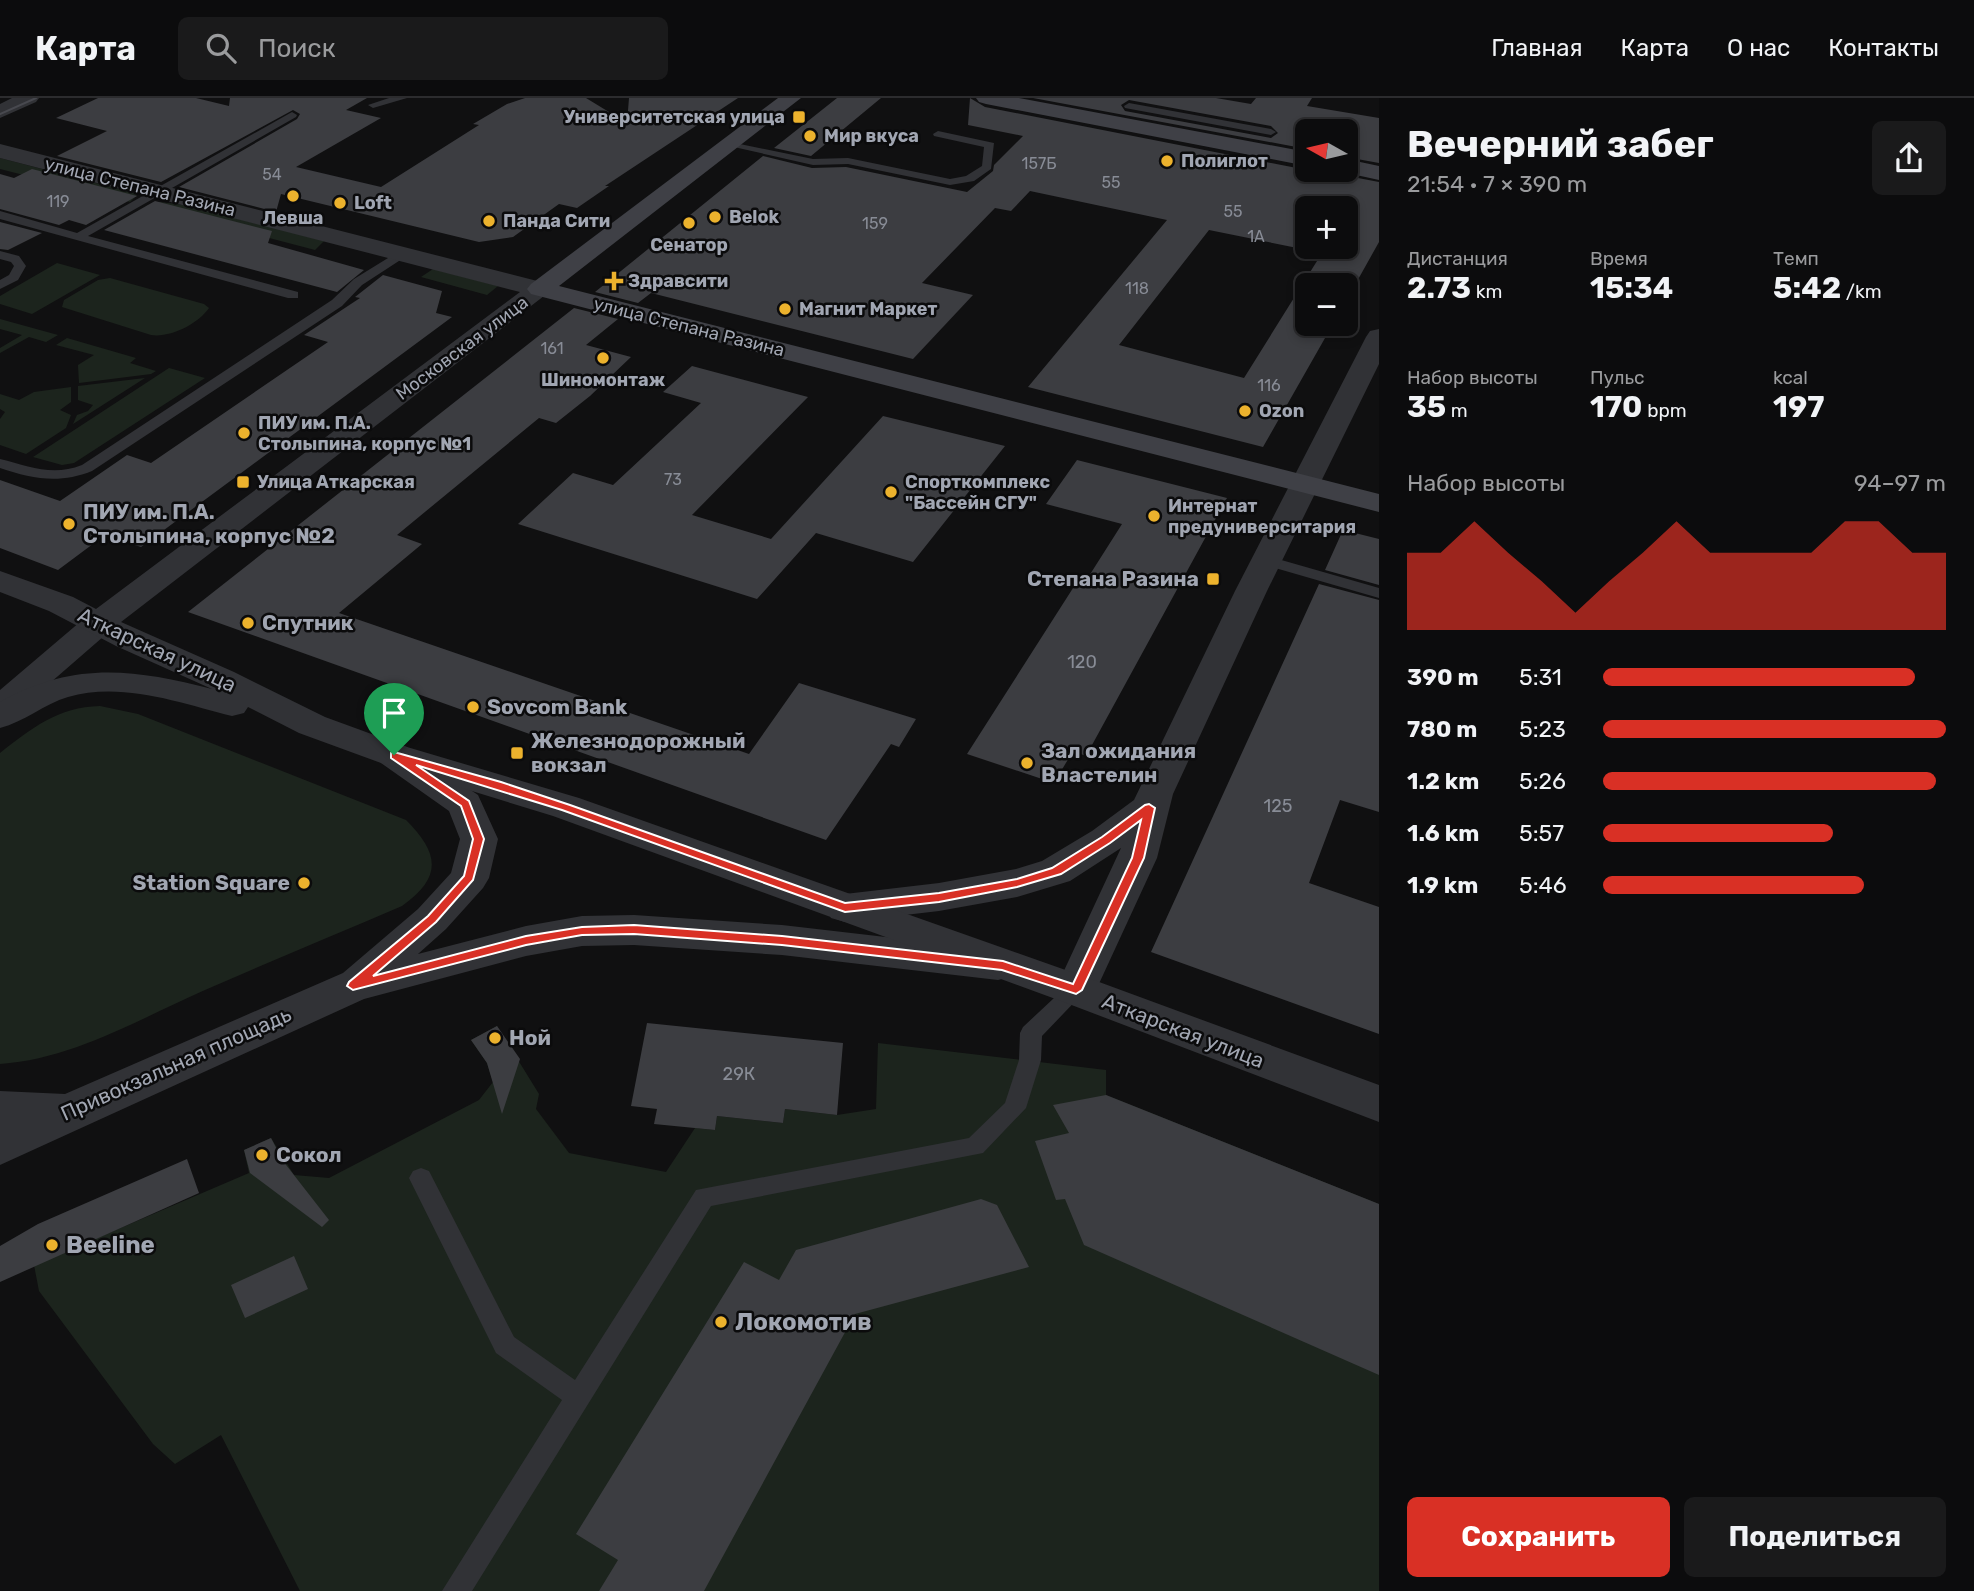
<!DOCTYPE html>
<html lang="ru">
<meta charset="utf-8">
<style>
:root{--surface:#0c0c0d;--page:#1a1a1b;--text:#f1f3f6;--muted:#9a9b9d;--line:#2c2c2e;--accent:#d93025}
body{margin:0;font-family:Rubik,sans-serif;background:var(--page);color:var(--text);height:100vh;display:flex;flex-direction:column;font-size:26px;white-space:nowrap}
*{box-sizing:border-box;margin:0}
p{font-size:23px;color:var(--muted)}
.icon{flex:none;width:38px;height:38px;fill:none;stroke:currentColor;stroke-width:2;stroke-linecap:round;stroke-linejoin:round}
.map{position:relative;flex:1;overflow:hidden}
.details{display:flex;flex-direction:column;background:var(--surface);width:595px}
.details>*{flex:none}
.needle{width:46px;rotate:278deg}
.fabs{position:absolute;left:1295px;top:21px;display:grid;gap:14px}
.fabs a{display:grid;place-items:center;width:63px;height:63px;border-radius:10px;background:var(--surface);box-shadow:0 4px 10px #0003,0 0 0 2px var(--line);font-size:35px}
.pin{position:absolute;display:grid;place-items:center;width:60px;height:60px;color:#fff;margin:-72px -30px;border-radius:50% 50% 50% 0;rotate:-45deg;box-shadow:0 0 7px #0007}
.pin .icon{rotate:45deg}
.round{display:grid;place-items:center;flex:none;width:74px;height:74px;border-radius:10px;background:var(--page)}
.headline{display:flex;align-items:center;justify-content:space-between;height:119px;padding:0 28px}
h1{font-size:38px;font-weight:700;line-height:52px}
.figures{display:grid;grid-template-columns:repeat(3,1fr);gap:10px;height:119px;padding:7px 28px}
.figures div{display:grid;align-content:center}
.figures b{font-size:30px;font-weight:700}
.figures small{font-size:19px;font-weight:400}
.figures p{font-size:19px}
.chart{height:196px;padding:14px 28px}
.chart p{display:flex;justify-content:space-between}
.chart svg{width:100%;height:126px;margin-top:7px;fill:var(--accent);opacity:.7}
.action{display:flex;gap:14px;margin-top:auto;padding:14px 28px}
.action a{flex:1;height:80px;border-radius:10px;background:var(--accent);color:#fff;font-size:28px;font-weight:700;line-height:80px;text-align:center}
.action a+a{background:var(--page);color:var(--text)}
ul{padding:0 28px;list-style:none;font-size:23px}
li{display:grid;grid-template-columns:112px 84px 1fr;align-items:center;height:52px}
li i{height:18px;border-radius:9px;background:var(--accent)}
header{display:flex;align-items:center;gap:42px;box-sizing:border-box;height:98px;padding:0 35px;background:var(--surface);border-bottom:2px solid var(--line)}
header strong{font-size:33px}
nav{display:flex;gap:38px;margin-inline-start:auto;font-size:24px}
.search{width:490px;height:63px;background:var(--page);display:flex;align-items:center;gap:18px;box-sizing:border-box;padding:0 24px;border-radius:10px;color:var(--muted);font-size:26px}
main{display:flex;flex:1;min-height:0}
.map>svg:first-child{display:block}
.green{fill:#1c241d}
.building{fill:#3c3d41;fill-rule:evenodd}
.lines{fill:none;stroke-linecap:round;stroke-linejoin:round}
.service{fill:#313236;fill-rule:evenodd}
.minor{fill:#313236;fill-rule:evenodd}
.tertiary{fill:#313236;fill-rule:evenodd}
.secondary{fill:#3f4046;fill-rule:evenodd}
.tram{stroke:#48494f;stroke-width:2}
.route{fill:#d93025;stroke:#fff;stroke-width:2;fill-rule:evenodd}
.poi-dot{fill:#ecb22d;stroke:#0b0b0c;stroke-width:2.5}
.labels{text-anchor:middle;stroke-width:5;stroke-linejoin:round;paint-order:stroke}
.far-number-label{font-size:16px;fill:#888c96}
.far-poi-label{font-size:18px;font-weight:bold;fill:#a1a6b2;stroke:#0b0b0c;text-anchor:start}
.far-street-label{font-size:18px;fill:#a1a6b2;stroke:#0b0b0c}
.number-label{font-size:18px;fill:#888c96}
.poi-label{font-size:21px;font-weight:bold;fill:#a1a6b2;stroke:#0b0b0c;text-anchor:start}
.street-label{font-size:21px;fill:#a1a6b2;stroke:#0b0b0c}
.near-poi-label{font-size:24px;font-weight:bold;fill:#a1a6b2;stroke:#0b0b0c;text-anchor:start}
</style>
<header>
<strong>Карта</strong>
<div class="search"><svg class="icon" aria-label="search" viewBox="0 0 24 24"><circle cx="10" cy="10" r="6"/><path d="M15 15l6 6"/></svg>Поиск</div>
<nav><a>Главная</a><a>Карта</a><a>О нас</a><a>Контакты</a></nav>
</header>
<main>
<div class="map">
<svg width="1379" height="1493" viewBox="0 0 1379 1493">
<rect width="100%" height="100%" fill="#101011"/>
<!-- green -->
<path class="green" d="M 0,60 L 134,95 L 137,97 L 130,104 L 0,71 Z
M 160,104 L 185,107 L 324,143 L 315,152 L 146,108 Z
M 57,165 L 100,177 L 32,216 L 0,206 L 0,198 Z
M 433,171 L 498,188 L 487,197 L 421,179 Z
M 110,180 L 204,206 L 209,210 C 198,226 170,240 151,237 L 62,209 L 64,202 L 98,182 Z
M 0,221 L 58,237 L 46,244 L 29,239 L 0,255 L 0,250 L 22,237 L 0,231 Z
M 67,240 L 136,260 L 130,265 L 156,273 L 151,276 L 79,285 L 78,267 L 94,257 L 56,247 Z
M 169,270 L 205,280 L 74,365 L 62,367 L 33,359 Z
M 145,280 L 73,326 L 77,317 L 88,313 L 93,307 L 78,302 L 78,288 Z
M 71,289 L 71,304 L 60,312 L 71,317 L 66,330 L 26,356 L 0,347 L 0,321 L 5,314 L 0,311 L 0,296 L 19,302 L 34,294 Z
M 100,608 L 138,616 L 406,722 C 439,755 443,779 402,808 C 337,836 271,863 205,892 C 139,921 73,961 0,966 L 0,655 C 32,630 58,609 100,608 Z
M 497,928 L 539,996 L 536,1011 L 569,1055 L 666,1074 L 695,1030 L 715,1032 L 717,1018 L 783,1025 L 785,1011 L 837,1017 L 876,1011 L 878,945 L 1106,972 L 1106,997 L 1379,1106 L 1379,1493 L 300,1493 L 221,1337 L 175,1366 L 153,1346 L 39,1193 L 34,1167 L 249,1075 L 244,1052 L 271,1040 L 294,1077 L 329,1080 L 479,1002 L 493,984 L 487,965 L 471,942 Z"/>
<!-- building -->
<path class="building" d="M 98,0 L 196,0 L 229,8 L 230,0 L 367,0 L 346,12 L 381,20 L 296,69 L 381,89 L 479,27 L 473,26 L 507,6 L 525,0 L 586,0 L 627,25 L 629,0 L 738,0 L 605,88 L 609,88 L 577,110 L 559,106 L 513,139 L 479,144 L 281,96 L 276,114 L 179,89 L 297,21 L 300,16 L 293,12 L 161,84 L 57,58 L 107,33 L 56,20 Z
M 837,0 L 881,0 L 811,58 L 774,50 Z
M 970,0 L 985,9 L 1307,72 L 1336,72 L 1337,76 L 1379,84 L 1379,144 L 1346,203 L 1346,187 L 1307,187 L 1307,226 L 1333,226 L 1263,349 L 1028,289 L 1167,122 L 1030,93 L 1011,113 L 995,110 L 922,185 L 973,197 L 913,261 L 651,195 L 638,205 L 595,194 L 763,58 L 812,70 L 846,69 L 967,94 L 993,73 L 994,67 L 1023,38 L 968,27 ZM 1307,110 L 1346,110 L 1346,149 L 1307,149 ZM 1209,132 L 1322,155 L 1244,280 L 1119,247 Z
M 1033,0 L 1216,0 L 1251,6 L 1256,0 L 1312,0 L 1307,8 L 1379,20 L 1379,65 L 1346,59 L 1346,33 L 1307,33 L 1307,51 ZM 1129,2 L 1271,28 L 1278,35 L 1271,40 L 1125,13 L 1121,7 Z
M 32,71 L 137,98 L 86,127 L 69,122 L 59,127 L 0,111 L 0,76 L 14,80 Z
M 155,103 L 272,133 L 268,145 L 364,172 L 337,194 L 104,132 Z
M 0,124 L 42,135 L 8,152 L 0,151 Z
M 383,177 L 442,193 L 436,215 L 452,219 L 141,449 L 105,437 L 58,472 L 0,450 L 0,382 L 60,403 L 127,357 L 151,365 L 328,244 L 304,237 L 360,200 L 355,199 Z
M 574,210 L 618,221 L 586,247 L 631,259 L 590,298 L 556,325 L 539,320 L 397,437 L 422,446 L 339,515 L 749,656 L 799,585 L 916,621 L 899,649 L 891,646 L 826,742 L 188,514 Z
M 692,268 L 808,299 L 692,417 L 771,441 L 883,318 L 1005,348 L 913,464 L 816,435 L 757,501 L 518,426 L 573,375 L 613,387 L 701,305 L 663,294 Z
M 1077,362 L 1227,400 L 1086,658 L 1073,653 L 1054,685 L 967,656 L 1082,476 L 1089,478 L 1122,426 L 1046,406 Z
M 1343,432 L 1379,441 L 1379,487 L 1325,472 Z
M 1319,486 L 1379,502 L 1379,714 L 1340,702 L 1309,785 L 1379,809 L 1379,936 L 1151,854 Z
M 647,925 L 843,945 L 837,1017 L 785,1011 L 783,1025 L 717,1018 L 715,1032 L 654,1026 L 657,1011 L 631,1008 Z
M 497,928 L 520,961 L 502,1016 L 487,965 L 471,942 Z
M 1106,997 L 1379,1106 L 1379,1277 L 1084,1147 L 1065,1101 L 1056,1102 L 1035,1043 L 1069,1035 L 1053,1007 Z
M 271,1040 L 283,1063 L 329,1122 L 322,1129 L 250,1075 L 244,1052 Z
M 187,1061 L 199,1095 L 0,1184 L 0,1148 L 38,1126 Z
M 981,1101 L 997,1107 L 1029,1169 L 855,1216 L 704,1493 L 599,1493 L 618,1462 L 576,1436 L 744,1164 L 779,1182 L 796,1152 Z
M 294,1158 L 308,1191 L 245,1220 L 231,1187 Z"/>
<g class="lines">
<!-- service -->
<path class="service" d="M 389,0 L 407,0 L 373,10 L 368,7 Z
M 1129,5 L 1271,31 L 1276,34 L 1271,37 L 1125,10 L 1124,8 Z
M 292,14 L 297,17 L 296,19 L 88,138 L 298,194 L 298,200 L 288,200 L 0,121 L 0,113 L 77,135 Z
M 938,33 L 994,45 L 991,71 L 974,83 L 950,87 L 848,66 L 813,67 L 725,47 L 730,44 L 813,61 L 848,60 L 950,81 L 966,78 L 982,68 L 984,49 L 934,38 L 933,36 Z
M 401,152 L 405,153 L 405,159 L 362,187 L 342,208 L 92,373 C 60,386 32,381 0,370 L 0,361 C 29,368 52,379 82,367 L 332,202 L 354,181 Z
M 0,153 L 19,158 L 26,168 L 18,182 L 0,191 L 0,182 L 9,177 L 14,168 L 11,164 L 0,161 Z
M 1267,458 L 1379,490 L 1379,500 L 1261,466 L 1259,463 L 1261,460 Z
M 1076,884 L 1083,886 L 1086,892 L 1042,938 L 1041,962 L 1026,1010 L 983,1055 L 711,1108 L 472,1493 L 442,1493 L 562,1302 L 496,1255 L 409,1080 L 413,1073 L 421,1070 L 429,1073 L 514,1239 L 575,1282 L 696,1092 L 969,1040 L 1005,1005 L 1019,962 L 1020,935 L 1023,929 L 1069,886 Z"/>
<!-- minor -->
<path class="minor" d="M 1379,231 L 1379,266 L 1267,493 L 1173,696 L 1157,760 L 1091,903 L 1076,908 L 1061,903 L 1055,892 L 1121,750 L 1070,783 L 1017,799 L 939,813 L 845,824 L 831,820 L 825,810 L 831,800 L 845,796 L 939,785 L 1016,771 L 1042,763 L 1092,733 L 1134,702 L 1235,493 L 1366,239 L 1370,233 Z
M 99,515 L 111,518 L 116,525 L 111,532 L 12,618 L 0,621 L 0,592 L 87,518 Z
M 394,645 L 407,649 L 478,697 L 498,741 L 489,780 L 483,790 L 446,831 L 418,856 L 526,828 L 582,818 L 634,817 L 782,827 L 998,852 L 1013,856 L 1019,867 L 1013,878 L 998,882 L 782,857 L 634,847 L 582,848 L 526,858 L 364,901 L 0,1067 L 0,993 L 65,996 L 343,875 L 418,811 L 451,775 L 460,741 L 449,713 L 381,665 L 376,657 L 381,649 Z"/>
<!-- tertiary -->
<path class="tertiary" d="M 12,0 L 39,0 L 36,4 L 0,20 L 0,6 Z
M 0,46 L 549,186 L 553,191 L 121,524 L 234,574 L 325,619 L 407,649 L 579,700 L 1091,881 L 1379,987 L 1379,1024 L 1061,903 L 553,718 L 381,665 L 299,635 L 248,609 L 244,615 L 232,618 C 181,605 121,583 68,599 C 44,606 24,624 0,630 L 0,604 C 74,563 133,571 212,591 L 116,548 L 49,513 L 0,494 L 0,473 L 73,499 L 96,511 L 520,194 L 0,60 Z"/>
<!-- secondary -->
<path class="secondary" d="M 778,0 L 801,0 L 559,188 L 1379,396 L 1379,414 L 531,196 L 527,191 L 531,186 Z
M 976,0 L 1019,0 L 1307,54 L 1307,68 L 986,6 L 979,4 Z
M 1346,61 L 1379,68 L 1379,82 L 1338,73 L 1346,72 Z"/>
<!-- tram -->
<path class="tram" d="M 0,16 L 36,0"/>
</g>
<!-- route -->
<path class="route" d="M 394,654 L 501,684 L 570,707 L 845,805 L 939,795 L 1017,781 L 1052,770 L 1102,739 L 1145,707 L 1149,706 L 1155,710 L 1144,760 L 1082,892 L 1076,896 L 1002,872 L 782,847 L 634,836 L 582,837 L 526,847 L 353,892 L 347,888 L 349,884 L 428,818 L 464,778 L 473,741 L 461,708 L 391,660 L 391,655 ZM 416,667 L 562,712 L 845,814 L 939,804 L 1017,789 L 1061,776 L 1110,745 L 1141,722 L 1132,760 L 1073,886 L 1003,863 L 782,838 L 634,827 L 582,829 L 526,838 L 373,878 L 436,824 L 473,782 L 484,741 L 469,703 Z"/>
<!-- markers -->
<g class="poi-dot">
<rect x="792" y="12" width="14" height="14" rx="3.5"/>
<circle cx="810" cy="38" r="7"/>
<circle cx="1167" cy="63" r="7"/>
<circle cx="293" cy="98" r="7"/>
<circle cx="340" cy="105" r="7"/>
<circle cx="715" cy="119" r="7"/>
<circle cx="489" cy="123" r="7"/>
<circle cx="689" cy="125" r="7"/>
<path d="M610.5 172.5h7v7h7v7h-7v7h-7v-7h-7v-7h7z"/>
<circle cx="785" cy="211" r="7"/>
<circle cx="603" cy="260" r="7"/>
<circle cx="1245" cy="313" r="7"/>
<circle cx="244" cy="335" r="7"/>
<rect x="236" y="377" width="14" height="14" rx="3.5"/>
<circle cx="891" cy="394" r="7"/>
<circle cx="1154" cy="418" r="7"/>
<circle cx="69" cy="426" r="7"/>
<rect x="1206" y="474" width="14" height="14" rx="3.5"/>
<circle cx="248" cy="525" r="7"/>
<circle cx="473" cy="609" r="7"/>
<rect x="510" y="648" width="14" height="14" rx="3.5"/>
<circle cx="1027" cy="665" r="7"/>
<circle cx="304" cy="785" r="7"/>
<circle cx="495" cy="940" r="7"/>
<circle cx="262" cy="1057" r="7"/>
<circle cx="52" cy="1147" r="7"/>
<circle cx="721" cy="1224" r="7"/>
</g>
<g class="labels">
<!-- far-number labels -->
<g class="far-number-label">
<text x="1039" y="71">157Б</text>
<text x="272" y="82">54</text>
<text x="1111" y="90">55</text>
<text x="58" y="109">119</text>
<text x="1233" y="119">55</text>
<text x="875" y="131">159</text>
<text x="1256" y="144">1А</text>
<text x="1137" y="196">118</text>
<text x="552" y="256">161</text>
<text x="1269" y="293">116</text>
<text x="673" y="387">73</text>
</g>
<!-- far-poi labels -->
<g class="far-poi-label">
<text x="785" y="25" text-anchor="end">Университетская улица</text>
<text x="824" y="44">Мир вкуса</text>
<text x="1181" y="69">Полиглот</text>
<text x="354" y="111">Loft</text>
<text x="729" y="125">Belok</text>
<text x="293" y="126" text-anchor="middle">Левша</text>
<text x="503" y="129">Панда Сити</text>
<text x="689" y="153" text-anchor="middle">Сенатор</text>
<text x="628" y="189">Здравсити</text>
<text x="799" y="217">Магнит Маркет</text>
<text x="603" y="288" text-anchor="middle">Шиномонтаж</text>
<text x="1259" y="319">Ozon</text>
<text x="258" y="331">ПИУ им. П.А.<tspan x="258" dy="21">Столыпина, корпус №1</tspan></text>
<text x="257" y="390">Улица Аткарская</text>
<text x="905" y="390">Спорткомплекс<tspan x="905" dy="21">"Бассейн СГУ"</tspan></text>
<text x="1168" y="414">Интернат<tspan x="1168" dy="21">предуниверситария</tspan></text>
</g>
<!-- far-street labels -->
<g class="far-street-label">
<text transform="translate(140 89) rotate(14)" y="6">улица Степана Разина</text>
<text transform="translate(689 229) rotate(14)" y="6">улица Степана Разина</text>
<text transform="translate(462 250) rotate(-37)" y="6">Московская улица</text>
</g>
<!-- number labels -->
<g class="number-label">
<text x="1082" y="570">120</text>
<text x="1278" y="714">125</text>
<text x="739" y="982">29К</text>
</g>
<!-- poi labels -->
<g class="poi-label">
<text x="83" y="421">ПИУ им. П.А.<tspan x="83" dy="24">Столыпина, корпус №2</tspan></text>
<text x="1199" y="488" text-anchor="end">Степана Разина</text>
<text x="262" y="532">Спутник</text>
<text x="487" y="616">Sovcom Bank</text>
<text x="531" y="650">Железнодорожный<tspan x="531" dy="24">вокзал</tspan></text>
<text x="1041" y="660">Зал ожидания<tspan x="1041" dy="24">Властелин</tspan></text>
<text x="290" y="792" text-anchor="end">Station Square</text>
<text x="509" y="947">Ной</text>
<text x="276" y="1064">Сокол</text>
</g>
<!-- street labels -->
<g class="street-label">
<text transform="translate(157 552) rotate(25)" y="7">Аткарская улица</text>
<text transform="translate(1183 933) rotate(21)" y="7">Аткарская улица</text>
<text transform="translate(176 966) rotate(-24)" y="7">Привокзальная площадь</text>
</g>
<!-- near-poi labels -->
<g class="near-poi-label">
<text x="66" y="1155">Beeline</text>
<text x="735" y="1232">Локомотив</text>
</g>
</g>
</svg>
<div class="fabs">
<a><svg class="needle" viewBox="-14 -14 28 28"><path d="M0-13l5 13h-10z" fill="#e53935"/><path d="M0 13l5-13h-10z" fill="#9a9b9d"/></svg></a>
<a>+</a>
<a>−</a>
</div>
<div class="pin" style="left:394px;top:657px;background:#1e9e55"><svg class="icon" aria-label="arrive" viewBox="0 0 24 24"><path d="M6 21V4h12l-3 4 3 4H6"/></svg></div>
</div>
<section class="details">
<div class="headline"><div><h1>Вечерний забег</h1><p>21:54 · 7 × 390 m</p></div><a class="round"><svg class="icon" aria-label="share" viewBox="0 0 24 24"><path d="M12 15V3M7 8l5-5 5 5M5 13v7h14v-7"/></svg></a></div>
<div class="figures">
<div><p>Дистанция</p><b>2.73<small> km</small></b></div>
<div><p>Время</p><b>15:34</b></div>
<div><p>Темп</p><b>5:42<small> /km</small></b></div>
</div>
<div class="figures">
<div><p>Набор высоты</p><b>35<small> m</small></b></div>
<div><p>Пульс</p><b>170<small> bpm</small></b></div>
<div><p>kcal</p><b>197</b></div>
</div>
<div class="chart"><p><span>Набор высоты</span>94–97 m</p>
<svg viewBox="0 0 160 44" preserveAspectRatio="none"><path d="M0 44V17L10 17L20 6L30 17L40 27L50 38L60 27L70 17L80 6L90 17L100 17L110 17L120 17L130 6L140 6L150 17L160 17V44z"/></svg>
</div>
<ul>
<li><b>390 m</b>5:31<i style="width:91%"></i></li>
<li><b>780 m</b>5:23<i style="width:100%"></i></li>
<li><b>1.2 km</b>5:26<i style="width:97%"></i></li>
<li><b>1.6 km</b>5:57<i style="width:67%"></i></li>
<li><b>1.9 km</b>5:46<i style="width:76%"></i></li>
</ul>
<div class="action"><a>Сохранить</a><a>Поделиться</a></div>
</section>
</main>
